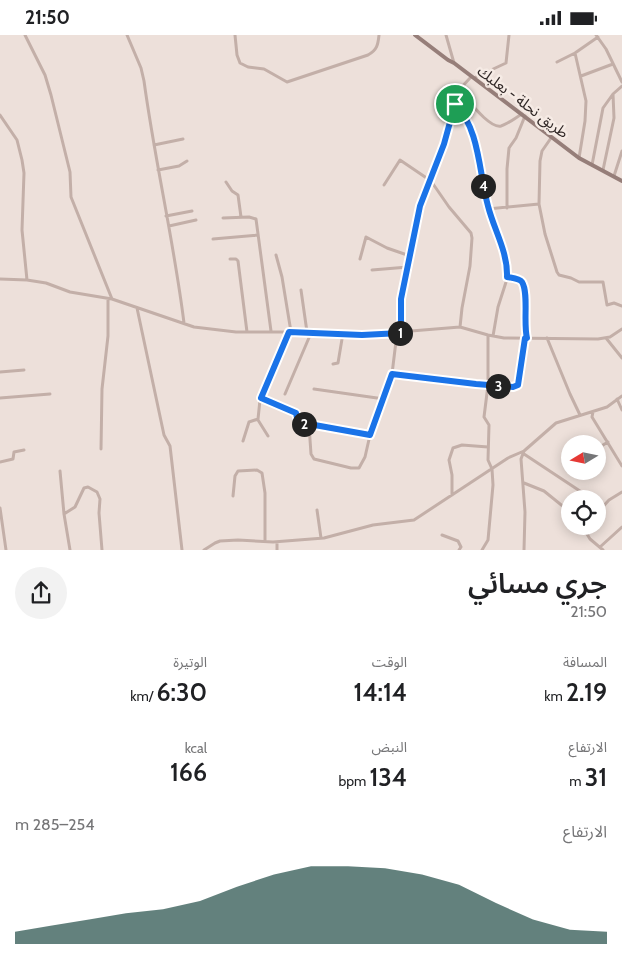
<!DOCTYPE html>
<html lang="ar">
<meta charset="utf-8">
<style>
:root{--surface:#fff;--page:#f2f2f2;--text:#202124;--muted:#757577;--accent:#224d47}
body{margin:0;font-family:Cabin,"Noto Sans Arabic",sans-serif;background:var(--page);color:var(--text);direction:rtl;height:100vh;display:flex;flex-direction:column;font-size:19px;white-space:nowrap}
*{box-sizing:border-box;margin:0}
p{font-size:16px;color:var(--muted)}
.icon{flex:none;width:28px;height:28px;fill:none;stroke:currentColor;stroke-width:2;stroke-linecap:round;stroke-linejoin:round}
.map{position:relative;height:515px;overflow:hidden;direction:ltr}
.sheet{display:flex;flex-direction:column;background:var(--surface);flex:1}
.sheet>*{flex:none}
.needle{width:32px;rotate:260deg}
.tools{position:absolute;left:561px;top:400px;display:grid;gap:10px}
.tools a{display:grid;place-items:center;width:45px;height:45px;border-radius:50%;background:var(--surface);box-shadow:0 2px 12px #0003;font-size:25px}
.pin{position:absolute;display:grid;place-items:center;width:42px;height:42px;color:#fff;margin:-21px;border:2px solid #fff;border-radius:50%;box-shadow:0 1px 5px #0007}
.km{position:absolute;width:25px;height:25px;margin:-12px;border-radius:50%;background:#222;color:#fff;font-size:14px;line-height:25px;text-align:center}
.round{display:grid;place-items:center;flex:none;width:52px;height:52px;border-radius:26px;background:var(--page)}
.headline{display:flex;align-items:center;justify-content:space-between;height:85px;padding:0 15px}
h1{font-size:28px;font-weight:600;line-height:38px}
.figures{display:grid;grid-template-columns:repeat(3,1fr);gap:8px;height:85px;padding:5px 15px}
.figures div{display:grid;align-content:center}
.figures b{font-size:25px;font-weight:600}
.figures small{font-size:14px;font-weight:400}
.figures p{font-size:14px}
.chart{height:140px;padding:10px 15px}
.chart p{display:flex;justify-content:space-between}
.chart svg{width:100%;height:90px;margin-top:5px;fill:var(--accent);opacity:.7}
.status{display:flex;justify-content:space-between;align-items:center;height:35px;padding:0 25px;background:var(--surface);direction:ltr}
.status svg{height:14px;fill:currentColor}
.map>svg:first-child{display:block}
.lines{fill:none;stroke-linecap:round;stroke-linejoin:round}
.street{stroke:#c3afa8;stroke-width:3}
.secondary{stroke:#967e79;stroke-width:4}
.route-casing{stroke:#fff;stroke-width:10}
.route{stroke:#1a73e8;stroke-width:6}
.labels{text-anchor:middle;stroke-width:5;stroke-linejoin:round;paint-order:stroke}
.street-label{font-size:15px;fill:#312827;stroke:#f6ebe5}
</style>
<div class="status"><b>21:50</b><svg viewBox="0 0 49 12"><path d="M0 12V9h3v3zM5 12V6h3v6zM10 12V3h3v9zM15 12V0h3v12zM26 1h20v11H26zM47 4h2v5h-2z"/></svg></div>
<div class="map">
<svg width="622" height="515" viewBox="0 0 622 515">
<rect width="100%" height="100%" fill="#ede0da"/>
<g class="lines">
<!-- street -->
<path class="street" d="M 25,0 L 45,40 L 51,60 L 70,137 L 71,162 L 112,264
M 127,0 L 141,33 L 144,46 C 155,127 174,207 184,288
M 235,0 L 237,20 L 240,28 L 248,32 L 264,34 L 287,47 L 368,20 C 377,15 378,10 379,0
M 446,0 L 454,28
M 596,0 L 606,14 L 622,47
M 575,18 L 586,66 L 585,86 L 579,123
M 557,27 L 575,18 L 598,2
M 581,41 L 613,29
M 474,43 L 506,28 L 509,0
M 459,55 C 467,63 489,94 501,91 C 508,89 515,83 522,79
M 455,69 L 461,75 L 476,112 L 488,174 L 506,225 L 507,244 L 498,272 L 493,301
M 0,80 L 17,105 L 22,125 L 24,138 L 22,195 L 27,245
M 551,103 L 542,116 L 540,126 L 539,169 L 545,199 L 557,237 L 559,240 L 571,243 L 579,247 L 603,247 L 607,270 L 614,268 L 622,271
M 154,110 L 183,104
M 592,130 L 603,73 L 613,59 L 622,51
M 158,135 L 179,131 L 187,126
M 603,135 L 614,83 L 613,59
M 614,141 L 622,116
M 226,147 L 232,156 L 238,160 L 241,182
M 384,150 L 400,125 L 431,146 L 449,172 L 471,198 L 472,203 L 470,231 L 462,273 L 460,292
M 507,173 L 507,134 L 509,113 L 516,103 L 525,81
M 488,174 L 539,169
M 166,181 L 192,176
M 223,183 L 249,182 L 256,184 L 271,296
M 169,191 L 196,185
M 213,204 L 258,200
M 276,220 L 282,242 L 291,297
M 230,224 L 236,224 L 238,226 L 247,297
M 360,224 L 366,202 L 387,213 L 410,221
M 372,235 L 408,232
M 507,243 L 517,244 L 523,250 L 526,272 L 524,292 L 527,303
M 0,244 L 27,245 L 46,248 L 70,257 L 112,264 L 194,292 L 236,297 L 307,297 L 362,300 L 460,292 L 488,300 L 504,303 L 598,304 L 610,302 L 622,294
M 301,255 L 307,297
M 137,273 L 164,400 L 170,411 L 182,515
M 401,298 L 401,264 L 422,164 L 431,146 L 444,109 L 456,58 L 471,42
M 547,303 L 570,359 L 580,380
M 606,303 L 622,323
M 333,329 L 338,328 L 343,298
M 0,337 L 24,335
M 392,339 L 476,349 L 515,351 L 519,348 L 525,303
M 314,354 L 384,364
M 285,359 L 311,298
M 0,363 L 50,359
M 261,363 L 296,378 L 297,386 L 299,388 L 370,400
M 617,364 L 622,375
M 593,377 L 592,382 L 622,431
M 258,385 L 268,401
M 309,390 L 311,419 L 314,424 L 351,433 L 359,433 L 365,422 L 370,400 L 392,339 L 397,298
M 243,406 L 249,387 L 258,384 L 260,365 L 289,297
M 598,413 L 608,407
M 101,414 L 102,354 L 108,301 L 108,264
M 524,416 L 521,424 L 525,477 L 524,515
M 524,419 L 592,464
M 0,427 L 13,424 L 14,417 L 24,415
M 60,436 L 64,479 L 70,515
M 524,448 L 544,456 L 570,477
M 452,460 L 452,440 L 449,425 L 453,413 L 462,410 L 488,412
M 233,461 L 235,441 L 238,436 L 257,435 L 262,438 L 265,458 L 265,506
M 598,467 L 602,470
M 0,473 L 6,515
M 317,475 L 321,503
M 598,477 L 609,465 L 622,457
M 64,479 L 75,472 L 84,453 L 88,452 L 97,457 L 100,464 L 99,478 L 102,515
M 582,491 L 590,504 L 603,515
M 442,500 L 458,506 L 461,512 L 459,515
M 277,507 L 277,515
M 600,512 L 622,492
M 204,515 L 215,508 L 220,506 L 238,505 L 273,507 L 324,503 L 373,490 L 414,485 L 508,423 L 524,416 L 556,388 L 607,372 L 622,361
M 482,515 L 488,505 L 493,450 L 492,434 L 488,425 L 489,390 L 484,382 L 488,350 L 488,300"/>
<!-- secondary -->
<path class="secondary" d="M 415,0 L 448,25 L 454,28 L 579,123 L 622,146"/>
</g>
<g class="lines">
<defs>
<path id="route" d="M 455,69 C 480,94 479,139 488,171 C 494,195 508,217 507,242 C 512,243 519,243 522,247 C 529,258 523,288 527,303 L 525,303 L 518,350 L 513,352 L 476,349 L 392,339 L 370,400 L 298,387 L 296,378 L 261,363 L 289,297 L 362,300 L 401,298 L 401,264 L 420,171 L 444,109 Z"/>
</defs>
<!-- route casing -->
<use href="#route" class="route-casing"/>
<!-- route -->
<use href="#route" class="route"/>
</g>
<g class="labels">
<!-- street labels -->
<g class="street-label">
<text transform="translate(523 67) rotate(37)" y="5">طريق نحلة - بعلبك</text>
</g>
</g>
</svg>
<div class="tools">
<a><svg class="needle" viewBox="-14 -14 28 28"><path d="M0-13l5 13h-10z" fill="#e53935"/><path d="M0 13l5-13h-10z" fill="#757577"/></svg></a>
<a><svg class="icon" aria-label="locate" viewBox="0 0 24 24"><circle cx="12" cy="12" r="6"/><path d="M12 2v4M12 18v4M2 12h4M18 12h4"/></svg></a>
</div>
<div class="pin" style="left:455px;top:69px;background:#1e9e55"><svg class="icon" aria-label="arrive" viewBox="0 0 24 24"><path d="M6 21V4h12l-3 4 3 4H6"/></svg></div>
<b class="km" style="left:400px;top:298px">1</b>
<b class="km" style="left:304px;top:389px">2</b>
<b class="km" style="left:498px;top:351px">3</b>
<b class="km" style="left:483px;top:151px">4</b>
</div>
<section class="sheet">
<div class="headline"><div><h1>جري مسائي</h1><p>21:50</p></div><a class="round"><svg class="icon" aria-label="share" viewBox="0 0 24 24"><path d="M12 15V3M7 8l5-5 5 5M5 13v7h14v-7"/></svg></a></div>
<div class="figures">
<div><p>المسافة</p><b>2.19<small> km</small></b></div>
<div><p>الوقت</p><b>14:14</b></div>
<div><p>الوتيرة</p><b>6:30<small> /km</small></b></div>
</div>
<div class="figures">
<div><p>الارتفاع</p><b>31<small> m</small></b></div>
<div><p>النبض</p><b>134<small> bpm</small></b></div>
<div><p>kcal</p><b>166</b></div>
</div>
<div class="chart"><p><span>الارتفاع</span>254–285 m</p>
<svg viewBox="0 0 160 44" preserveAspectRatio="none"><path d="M0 44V38L10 35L20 32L30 29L40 27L50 23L60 16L70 10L80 6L90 6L100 7L110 10L120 15L130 24L140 32L150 37L160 38V44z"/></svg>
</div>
</section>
